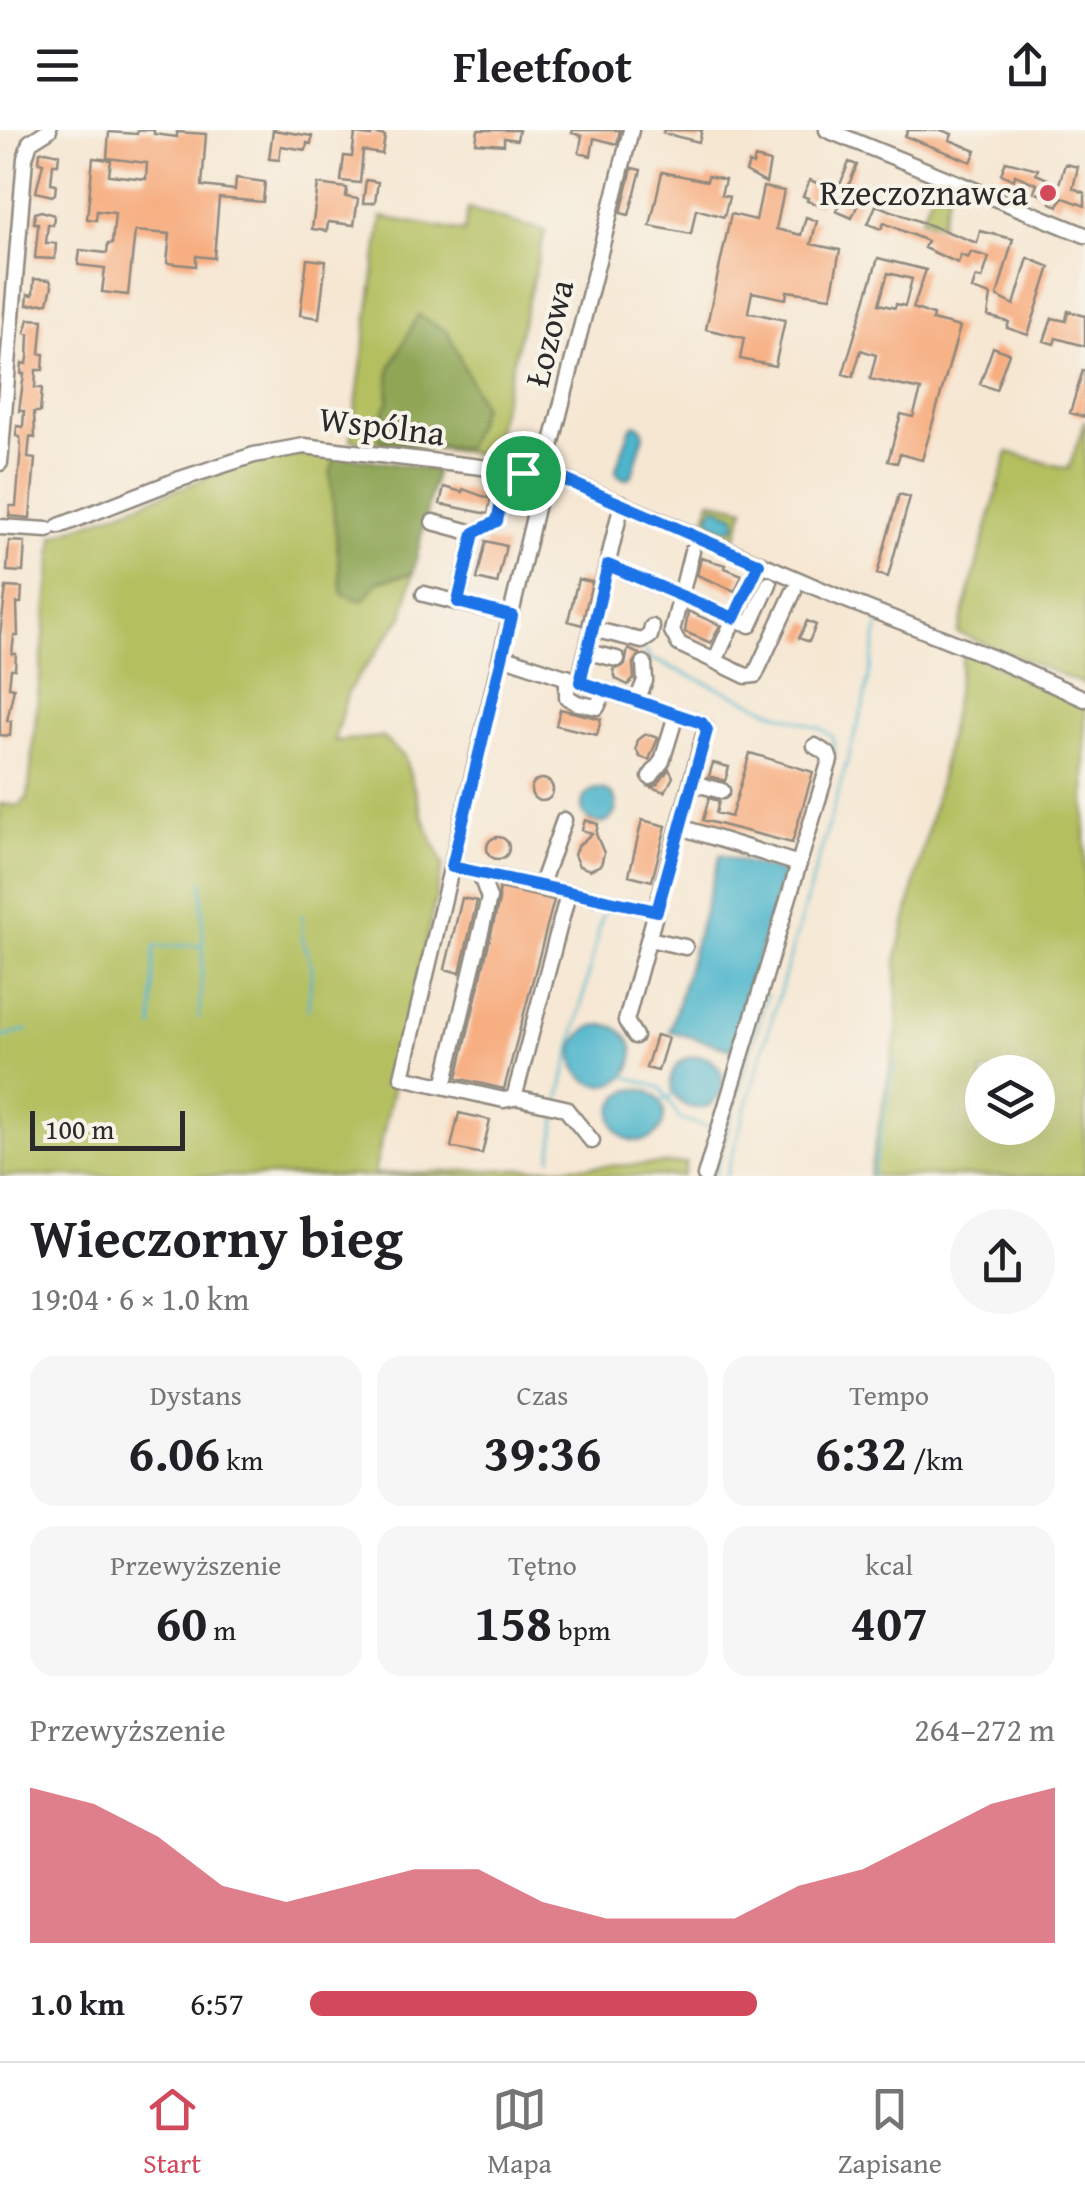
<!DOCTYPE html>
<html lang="pl">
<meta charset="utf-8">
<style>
:root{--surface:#fff;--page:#f6f6f6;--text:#202124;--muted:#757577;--line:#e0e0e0;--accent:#d1495b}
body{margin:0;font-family:"Gentium Book Plus",serif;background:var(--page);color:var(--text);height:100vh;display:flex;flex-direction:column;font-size:38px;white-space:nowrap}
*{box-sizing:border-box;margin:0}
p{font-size:32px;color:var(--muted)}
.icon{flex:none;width:55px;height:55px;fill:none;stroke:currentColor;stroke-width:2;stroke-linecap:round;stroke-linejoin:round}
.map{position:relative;height:1046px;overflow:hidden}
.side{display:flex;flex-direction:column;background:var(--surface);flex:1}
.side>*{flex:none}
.fabs{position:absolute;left:965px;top:925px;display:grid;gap:20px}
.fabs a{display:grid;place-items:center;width:90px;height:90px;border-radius:50%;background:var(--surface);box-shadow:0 10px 40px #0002;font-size:50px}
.scale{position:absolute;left:30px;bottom:25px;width:155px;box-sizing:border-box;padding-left:10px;border:5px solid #2b2b2b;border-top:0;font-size:28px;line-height:35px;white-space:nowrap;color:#2b2b2b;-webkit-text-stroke:8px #f7f3e8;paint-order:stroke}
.pin{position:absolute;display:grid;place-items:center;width:85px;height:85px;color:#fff;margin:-42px;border:5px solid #fff;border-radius:50%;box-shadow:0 2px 10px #0007}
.round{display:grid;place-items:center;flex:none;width:105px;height:105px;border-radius:52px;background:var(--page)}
.overview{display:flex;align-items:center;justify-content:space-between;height:170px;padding:0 30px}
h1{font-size:55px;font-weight:700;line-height:75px}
.figures{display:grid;grid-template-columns:repeat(3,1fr);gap:15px;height:170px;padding:10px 30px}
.figures div{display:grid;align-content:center;border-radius:25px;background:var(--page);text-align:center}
.figures b{font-size:50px;font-weight:700}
.figures small{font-size:28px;font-weight:400}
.figures p{font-size:28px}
.chart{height:280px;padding:20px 30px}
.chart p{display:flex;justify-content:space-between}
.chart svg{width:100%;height:180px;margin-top:10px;fill:var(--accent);opacity:.7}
ul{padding:0 30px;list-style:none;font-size:32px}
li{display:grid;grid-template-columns:160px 120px 1fr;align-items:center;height:75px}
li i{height:25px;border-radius:12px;background:var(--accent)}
header{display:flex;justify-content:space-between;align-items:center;height:130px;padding:0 30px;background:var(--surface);font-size:45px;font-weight:700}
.tab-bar{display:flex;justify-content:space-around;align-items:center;height:140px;border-top:2px solid var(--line);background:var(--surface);font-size:28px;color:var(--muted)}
.tab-bar a{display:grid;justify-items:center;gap:5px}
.tab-bar .on{color:var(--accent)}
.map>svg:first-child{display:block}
.green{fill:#b4bf61;stroke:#707546;stroke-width:2.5;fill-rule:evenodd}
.forest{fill:#8fa657;stroke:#5d6841;stroke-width:2.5}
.water{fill:#4eb6cc;stroke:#3c707c;stroke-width:2.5}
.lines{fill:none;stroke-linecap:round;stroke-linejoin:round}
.stream{stroke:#4eb6cc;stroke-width:2.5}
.building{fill:#f7ae81;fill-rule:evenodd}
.minor-casing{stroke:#90897f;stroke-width:19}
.minor{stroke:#fff;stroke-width:14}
.route-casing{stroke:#fff;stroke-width:20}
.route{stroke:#1a73e8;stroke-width:12}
.poi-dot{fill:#d1495b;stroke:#f7f3e8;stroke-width:4}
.labels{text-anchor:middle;stroke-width:8;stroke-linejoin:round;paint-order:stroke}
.poi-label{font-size:35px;fill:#2b2b2b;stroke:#f7f3e8;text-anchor:end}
.street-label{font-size:35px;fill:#2b2b2b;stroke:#f7f3e8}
</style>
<header><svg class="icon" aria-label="menu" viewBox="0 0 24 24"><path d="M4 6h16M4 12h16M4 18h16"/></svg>Fleetfoot<svg class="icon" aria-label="share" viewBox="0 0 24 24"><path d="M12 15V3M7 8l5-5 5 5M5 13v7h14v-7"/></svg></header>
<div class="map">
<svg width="1085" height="1046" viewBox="0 0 1085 1046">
<rect width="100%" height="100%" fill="#f7f3e8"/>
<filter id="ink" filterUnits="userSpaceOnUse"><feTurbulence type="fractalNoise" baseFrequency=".01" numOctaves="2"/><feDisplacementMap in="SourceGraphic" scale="20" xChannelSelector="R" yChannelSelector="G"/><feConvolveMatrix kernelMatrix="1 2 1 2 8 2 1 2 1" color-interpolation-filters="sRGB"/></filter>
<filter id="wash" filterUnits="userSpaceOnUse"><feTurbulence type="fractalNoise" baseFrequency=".0048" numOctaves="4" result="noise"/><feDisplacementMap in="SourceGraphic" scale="40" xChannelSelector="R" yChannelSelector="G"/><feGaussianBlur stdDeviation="2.25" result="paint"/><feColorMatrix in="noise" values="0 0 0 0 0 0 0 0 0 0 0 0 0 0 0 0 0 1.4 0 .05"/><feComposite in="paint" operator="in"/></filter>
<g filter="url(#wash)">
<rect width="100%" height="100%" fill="#f6e7d3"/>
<!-- green -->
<path class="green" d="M 935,55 L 939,57 L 937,64 L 941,58 L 949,61 L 940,95 L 921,89 Z
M 468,79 L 545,101 L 490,325 L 351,310 L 382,87 L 464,102 Z
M 1085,290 L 1085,555 L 958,503 L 1008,322 L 1069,339 Z
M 303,324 L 336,325 L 379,451 L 413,443 L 403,486 L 348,561 L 334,611 L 382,607 L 404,626 L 423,687 L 443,735 L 374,1044 L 686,1033 L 683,1046 L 0,1046 L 0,674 L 19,676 L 28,667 L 54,406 L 246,333 Z
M 710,370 L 745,378 L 736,407 L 705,395 Z
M 964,519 L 1043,559 L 1085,575 L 1085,1046 L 869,1046 L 898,897 L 896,831 L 941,645 ZM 982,942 L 1038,942 L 1038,998 L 982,998 Z"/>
<!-- forest -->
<path class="forest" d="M 418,185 L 448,202 L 482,276 L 466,319 L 381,311 L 375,300 L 388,272 L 390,238 Z
M 336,325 L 436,340 L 413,443 L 379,451 L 363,471 L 342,464 L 330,344 Z"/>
<!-- water -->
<path class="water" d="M 635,294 L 641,297 L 644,304 L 632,345 L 626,349 L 617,345 L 616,339 L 630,299 Z
M 715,376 L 736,385 L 736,396 L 727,399 L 712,393 L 710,385 Z
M582 676a17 17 0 1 1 34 0a17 17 0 1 1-34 0Z
M 720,725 L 783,743 L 732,919 L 670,901 Z
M573 925a30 30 0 1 1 60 0a30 30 0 1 1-60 0Z
M671 952a26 26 0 1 1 52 0a26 26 0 1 1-52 0Z
M612 985a26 26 0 1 1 52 0a26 26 0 1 1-52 0Z"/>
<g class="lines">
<!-- stream -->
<path class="stream" d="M 636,517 L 648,523 L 647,527 L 776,583 L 820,598 L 832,606 L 835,625
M 302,785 L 302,809 L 312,837 L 308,880
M 199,888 L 203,817
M 153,898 L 154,817 L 203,815 L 202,751
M 0,908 L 28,900
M 625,946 L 661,958 L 680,989 L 712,998
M 559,971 L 603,782
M 661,971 L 674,964
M 551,1028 L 557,984
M 714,1046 L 767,864
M 726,1046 L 863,577 L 879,493
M 872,1046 L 895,930"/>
</g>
<g id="blocks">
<!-- building -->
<path class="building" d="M 138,0 L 154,0 L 154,4 L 177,7 L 177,2 L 206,4 L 202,56 L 235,60 L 236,48 L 265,52 L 263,72 L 219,68 L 214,128 L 196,126 L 196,136 L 167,133 L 170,104 L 135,101 L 128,165 L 102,162 L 105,138 L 78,135 L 80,120 L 107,123 L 108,114 L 112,114 L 115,83 L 97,81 L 96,90 L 87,89 L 93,28 L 111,30 L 109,45 L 146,49 L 147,33 L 107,28 L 109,2 L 137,4 Z
M 273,0 L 312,6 L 311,14 L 307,13 L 306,20 L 281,16 L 279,30 L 269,29 Z
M 478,0 L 519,0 L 517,10 L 504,8 L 504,15 L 476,13 Z
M 573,0 L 620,0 L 617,14 L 594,8 L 591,26 L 579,23 L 582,6 L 572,3 Z
M 664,0 L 702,0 L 699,12 L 663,3 Z
M 908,0 L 941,0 L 952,4 L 950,10 L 976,21 L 971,32 L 905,6 Z
M 371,3 L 385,6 L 382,24 L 363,21 L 360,53 L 341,51 L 344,26 L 352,27 L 355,4 L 371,6 Z
M 46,21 L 59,24 L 58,34 L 53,34 L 51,53 L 56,54 L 55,64 L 52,66 L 36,62 L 43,33 L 39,32 L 40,22 Z
M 755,28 L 770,32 L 766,53 L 746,42 L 749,33 L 753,35 Z
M 1006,31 L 1038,39 L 1036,44 L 1059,54 L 1065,34 L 1078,37 L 1073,58 L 1085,63 L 1085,76 L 1062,67 L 1058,76 L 1051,73 L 1052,69 L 1034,62 L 1037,54 L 1015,45 L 1014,50 L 1001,44 Z
M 849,32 L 857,35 L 847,59 L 840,55 Z
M 632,38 L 641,40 L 629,85 L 621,83 Z
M 662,42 L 707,51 L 708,46 L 725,50 L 721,65 L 729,67 L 724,87 L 696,79 L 691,104 L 650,96 Z
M 366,50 L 378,52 L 375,72 L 371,73 L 363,73 Z
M 810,50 L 826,57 L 819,75 L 807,71 L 808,68 L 803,66 Z
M 318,54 L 347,58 L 346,67 L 358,69 L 354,95 L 328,92 L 327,101 L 312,99 Z
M 763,57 L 784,61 L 776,99 L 801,105 L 806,87 L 817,91 L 811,114 L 840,120 L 831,167 L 787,161 L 786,169 L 752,162 L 748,182 L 785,190 L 775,236 L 740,229 L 744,208 L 706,199 L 731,84 L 756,90 Z
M 844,63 L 860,69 L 852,88 L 836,81 Z
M 876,75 L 977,113 L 980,101 L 1013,109 L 997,166 L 1014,175 L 1028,128 L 1050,137 L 1028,205 L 1007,198 L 1009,192 L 988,186 L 991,165 L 972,159 L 976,147 L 982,149 L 989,127 L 971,122 L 968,128 L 961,125 L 958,133 L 924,118 L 927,111 L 884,93 L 881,99 L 868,94 Z
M 41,81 L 54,85 L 53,95 L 48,94 L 46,113 L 56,113 L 55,129 L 35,128 L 38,98 L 38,93 L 34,93 L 35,83 Z
M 878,128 L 926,140 L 913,178 L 933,185 L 932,190 L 960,197 L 922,330 L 900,324 L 897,333 L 888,331 L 901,284 L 913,287 L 921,260 L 870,249 L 876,225 L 861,220 L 853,247 L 843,244 ZM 888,143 L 912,149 L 905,176 L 896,174 L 895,178 L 879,174 Z
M 307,129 L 326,131 L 319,188 L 300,185 Z
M 34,149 L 50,150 L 52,156 L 48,173 L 27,175 L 28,164 L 33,165 Z
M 1068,181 L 1085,186 L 1085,216 L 1056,208 L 1054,214 L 1044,211 L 1052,188 L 1066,191 Z
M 29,189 L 43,190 L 40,224 L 44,224 L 43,240 L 36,240 L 35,258 L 42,258 L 40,282 L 34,282 L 35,308 L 30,307 L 28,328 L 35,329 L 30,388 L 9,386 L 10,376 L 16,376 L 21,317 L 20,307 L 16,306 L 17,296 L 23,297 L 24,281 L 19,281 L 24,244 L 21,244 L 22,233 L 27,234 L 28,228 L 29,204 L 25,203 Z
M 993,217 L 1009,223 L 996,260 L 980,254 Z
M 1083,240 L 1085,241 L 1085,287 L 1070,283 Z
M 444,357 L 462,362 L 463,359 L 491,369 L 488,384 L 440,374 Z
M 899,364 L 910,367 L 888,447 L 877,444 Z
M 9,411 L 25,412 L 23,442 L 7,441 Z
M 486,411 L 506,416 L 497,454 L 477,449 Z
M 701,428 L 726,435 L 725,438 L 742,445 L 735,461 L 697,445 Z
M 578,449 L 592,452 L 582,495 L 568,491 Z
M 6,457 L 22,458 L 21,473 L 17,473 L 18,506 L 14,506 L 12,524 L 16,524 L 15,539 L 11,539 L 9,557 L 14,558 L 7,591 L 11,591 L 10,606 L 0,605 L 0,505 Z
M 688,481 L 720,495 L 711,513 L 685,502 Z
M 807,491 L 816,495 L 809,512 L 799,508 Z
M 628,519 L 639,524 L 633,533 L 634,549 L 628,555 L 616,549 L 613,540 L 625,535 Z
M 560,579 L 601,589 L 597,605 L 556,595 Z
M 646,604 L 658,608 L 649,630 L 640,627 L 636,619 L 638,610 Z
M 750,623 L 813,642 L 792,713 L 703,690 L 709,668 L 719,671 L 716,683 L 731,687 Z
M 713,633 L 729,637 L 725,651 L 709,646 Z
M 669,639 L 673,647 L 665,662 L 650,657 L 658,654 Z
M531 660a11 11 0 1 1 22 0a11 11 0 1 1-22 0Z
M 585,690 L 598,694 L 596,704 L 604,723 L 601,735 L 590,740 L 579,736 L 574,725 L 577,717 L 592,703 L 582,700 Z
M 642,690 L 666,696 L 652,751 L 629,745 Z
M487 718a11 11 0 1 1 22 0a11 11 0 1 1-22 0Z
M 499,758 L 554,770 L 504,959 L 457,948 L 499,770 Z
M 462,768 L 477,771 L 460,843 L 445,839 Z
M 656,905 L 668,908 L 658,941 L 646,938 Z
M 459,983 L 490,990 L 482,1024 L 451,1017 Z"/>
</g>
</g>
<g filter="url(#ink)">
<use href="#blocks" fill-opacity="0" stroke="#90897f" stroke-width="2.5"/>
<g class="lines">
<defs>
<path id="minor" d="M 827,0 L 1085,105
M 0,333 L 25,28 L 30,12 L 49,0
M 622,373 L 592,499 L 642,511 L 650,506 L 652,497
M 433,392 L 474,403
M 59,396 L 177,350 L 254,325 L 304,316 L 557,346 L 836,466 L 991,527 L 1085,569
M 0,397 L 48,400
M 692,421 L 672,501 L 679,514 L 715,531
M 759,434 L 715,531 L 746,546 L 755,545 L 794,461
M 608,435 L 750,495 L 769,454
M 424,464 L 512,486
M 458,472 L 474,403 L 497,391 L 508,341
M 587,522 L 617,529
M 502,526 L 702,593 L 706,598 L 626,891 L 635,906
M 567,547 L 567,567 L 577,573 L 597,577 L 605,560
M 579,552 L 592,499
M 637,570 L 645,551 L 644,533
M 650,647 L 662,631 L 676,585
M 693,653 L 722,661
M 680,697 L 799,734
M 452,737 L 657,781
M 540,757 L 564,690
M 568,764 L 514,968 L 504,970 L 402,947 L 544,344 L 631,0
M 649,809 L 685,817
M 444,956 L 489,768 L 480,744
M 515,967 L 565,978 L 592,1011
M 705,1046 L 830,630 L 828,624 L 815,616"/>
</defs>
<!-- minor casing -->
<use href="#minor" class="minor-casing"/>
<!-- minor -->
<use href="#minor" class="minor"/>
</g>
</g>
<g class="lines" filter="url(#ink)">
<defs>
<path id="route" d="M 508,341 L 556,346 L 759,434 L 734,488 L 608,435 L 580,552 L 702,593 L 707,600 L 657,781 L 452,737 L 512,486 L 458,472 L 474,403 L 497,391 Z"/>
</defs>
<!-- route casing -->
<use href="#route" class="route-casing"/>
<!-- route -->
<use href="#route" class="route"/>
</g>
<!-- markers -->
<circle class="poi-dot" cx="1048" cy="63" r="10"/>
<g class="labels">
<!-- poi labels -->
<g class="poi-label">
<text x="1028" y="75">Rzeczoznawca</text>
</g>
<!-- street labels -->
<g class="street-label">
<text transform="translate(549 203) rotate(-76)" y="12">Łozowa</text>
<text transform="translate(382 296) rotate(7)" y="12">Wspólna</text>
</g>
</g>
</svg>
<div class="fabs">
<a><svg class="icon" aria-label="layers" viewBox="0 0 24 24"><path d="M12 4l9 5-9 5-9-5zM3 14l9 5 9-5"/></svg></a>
</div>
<div class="scale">100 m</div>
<div class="pin" style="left:523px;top:343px;background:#1e9e55"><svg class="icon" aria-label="arrive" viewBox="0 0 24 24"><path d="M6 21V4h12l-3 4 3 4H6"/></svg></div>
</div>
<section class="side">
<div class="overview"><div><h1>Wieczorny bieg</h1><p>19:04 · 6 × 1.0 km</p></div><a class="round"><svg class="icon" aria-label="share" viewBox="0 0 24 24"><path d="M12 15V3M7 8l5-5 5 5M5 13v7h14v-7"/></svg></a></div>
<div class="figures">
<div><p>Dystans</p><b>6.06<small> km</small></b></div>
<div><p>Czas</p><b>39:36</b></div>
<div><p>Tempo</p><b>6:32<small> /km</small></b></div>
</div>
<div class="figures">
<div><p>Przewyższenie</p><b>60<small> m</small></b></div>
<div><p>Tętno</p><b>158<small> bpm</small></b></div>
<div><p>kcal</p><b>407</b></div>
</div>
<div class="chart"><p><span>Przewyższenie</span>264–272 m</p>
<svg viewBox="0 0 160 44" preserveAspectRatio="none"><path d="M0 44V6L10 10L20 18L30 30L40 34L50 30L60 26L70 26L80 34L90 38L100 38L110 38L120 30L130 26L140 18L150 10L160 6V44z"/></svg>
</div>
<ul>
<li><b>1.0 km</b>6:57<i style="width:60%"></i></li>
</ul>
</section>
<nav class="tab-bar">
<a class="on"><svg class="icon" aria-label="home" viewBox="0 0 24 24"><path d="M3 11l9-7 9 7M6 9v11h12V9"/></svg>Start</a>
<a><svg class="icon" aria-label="map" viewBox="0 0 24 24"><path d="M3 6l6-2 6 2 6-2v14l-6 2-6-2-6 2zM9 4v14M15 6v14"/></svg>Mapa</a>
<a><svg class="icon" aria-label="saved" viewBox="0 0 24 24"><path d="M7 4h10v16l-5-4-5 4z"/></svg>Zapisane</a>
</nav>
